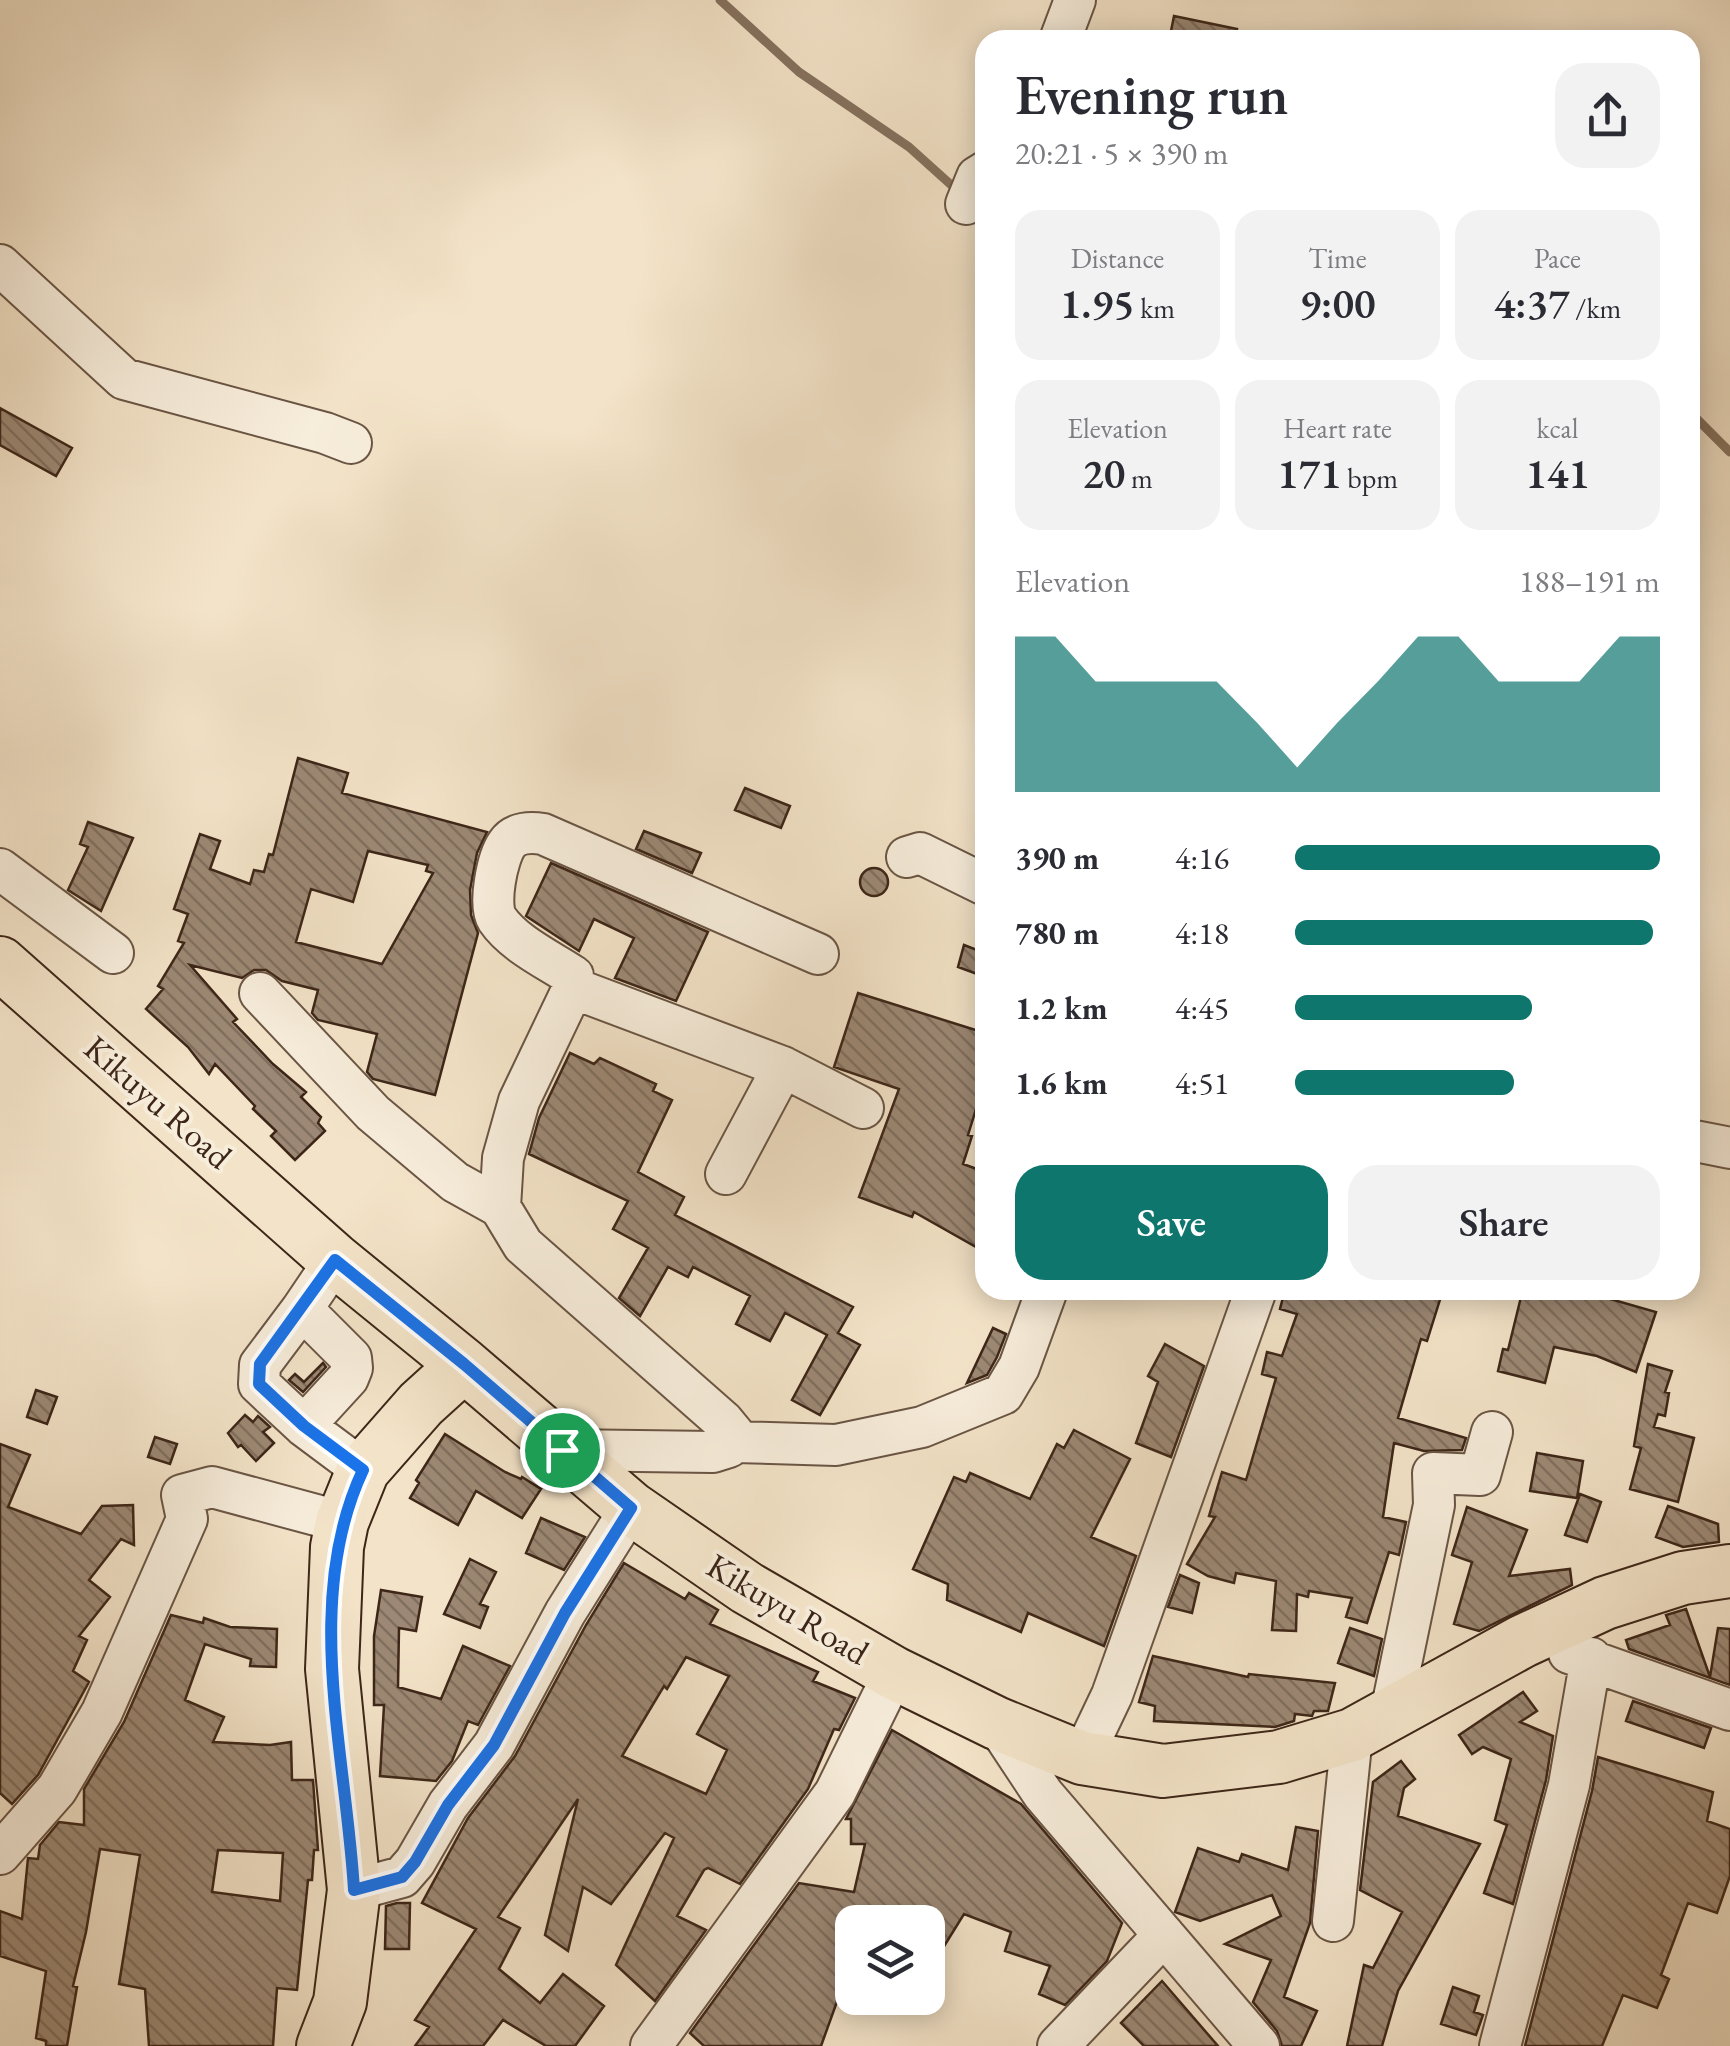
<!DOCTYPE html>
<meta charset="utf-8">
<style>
:root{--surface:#fff;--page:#f2f2f3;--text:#2b2b33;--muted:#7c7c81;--accent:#0f766e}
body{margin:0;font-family:"EB Garamond",serif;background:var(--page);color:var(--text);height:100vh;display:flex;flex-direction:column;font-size:38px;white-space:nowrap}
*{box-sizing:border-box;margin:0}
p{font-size:32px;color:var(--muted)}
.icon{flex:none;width:55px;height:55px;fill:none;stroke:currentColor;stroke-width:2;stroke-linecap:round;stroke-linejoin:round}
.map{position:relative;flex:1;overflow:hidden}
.panel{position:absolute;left:975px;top:30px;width:725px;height:1270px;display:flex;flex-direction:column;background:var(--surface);border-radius:30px;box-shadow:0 5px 25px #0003}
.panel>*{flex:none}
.tools{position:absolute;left:835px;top:1905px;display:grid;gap:20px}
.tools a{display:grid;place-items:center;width:110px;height:110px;border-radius:20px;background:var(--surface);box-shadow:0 5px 25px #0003;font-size:50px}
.pin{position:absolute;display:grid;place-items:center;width:85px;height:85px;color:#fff;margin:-42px;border:5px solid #fff;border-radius:50%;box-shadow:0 2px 10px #0007}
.round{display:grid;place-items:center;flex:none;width:105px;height:105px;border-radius:30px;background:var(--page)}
.overview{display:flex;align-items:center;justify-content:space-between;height:170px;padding:0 40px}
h1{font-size:55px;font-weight:600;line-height:75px}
.metrics{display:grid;grid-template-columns:repeat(3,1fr);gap:15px;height:170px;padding:10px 40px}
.metrics div{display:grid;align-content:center;border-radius:25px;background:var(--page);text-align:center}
.metrics b{font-size:42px;font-weight:600}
.metrics small{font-size:28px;font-weight:400}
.metrics p{font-size:28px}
.chart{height:280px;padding:20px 40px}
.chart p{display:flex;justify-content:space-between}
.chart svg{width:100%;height:180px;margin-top:10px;fill:var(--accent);opacity:.7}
.cta{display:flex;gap:20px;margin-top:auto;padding:20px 40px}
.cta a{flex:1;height:115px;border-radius:30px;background:var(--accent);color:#fff;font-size:40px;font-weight:600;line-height:115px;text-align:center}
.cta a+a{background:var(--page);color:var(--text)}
ul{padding:0 40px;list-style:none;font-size:32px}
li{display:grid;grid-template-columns:160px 120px 1fr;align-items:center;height:75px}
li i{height:25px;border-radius:12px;background:var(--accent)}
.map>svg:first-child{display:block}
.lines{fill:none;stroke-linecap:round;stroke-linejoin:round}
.stream{stroke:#85715e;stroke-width:9}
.building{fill:url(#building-back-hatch);stroke:#3d2618;stroke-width:2.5;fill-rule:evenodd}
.minor-casing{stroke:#6a5544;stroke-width:44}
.major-casing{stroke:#3d2618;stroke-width:56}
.minor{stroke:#f7eddb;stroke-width:40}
.major{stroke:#f3e3c8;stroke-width:52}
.route-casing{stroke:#fff;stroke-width:20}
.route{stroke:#1a73e8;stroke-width:12}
.labels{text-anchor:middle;stroke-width:8;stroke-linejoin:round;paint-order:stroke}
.street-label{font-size:35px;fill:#3d2618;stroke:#f7eddb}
</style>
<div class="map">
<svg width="1730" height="2046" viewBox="0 0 1730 2046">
<defs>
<pattern id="building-back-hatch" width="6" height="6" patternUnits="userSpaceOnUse" patternTransform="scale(2.5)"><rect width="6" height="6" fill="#9c8874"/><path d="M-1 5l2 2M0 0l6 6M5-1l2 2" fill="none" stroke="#806f5e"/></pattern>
</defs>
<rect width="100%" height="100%" fill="#f3e3c8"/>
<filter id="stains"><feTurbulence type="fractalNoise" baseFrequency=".002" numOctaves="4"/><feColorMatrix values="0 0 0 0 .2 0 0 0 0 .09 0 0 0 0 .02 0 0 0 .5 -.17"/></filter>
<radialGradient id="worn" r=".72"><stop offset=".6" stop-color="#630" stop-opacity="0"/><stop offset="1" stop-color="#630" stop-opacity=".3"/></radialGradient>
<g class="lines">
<!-- stream -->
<path class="stream" d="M 720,0 L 799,72 L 909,147 L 959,192
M 1690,412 L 1730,452"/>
</g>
<!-- building -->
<path class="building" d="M 1174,16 L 1237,29 L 1235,40 L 1192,40 L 1170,36 Z
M 0,408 L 72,448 L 56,476 L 0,445 Z
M 298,758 L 348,773 L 342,793 L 487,832 L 477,853 L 470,890 L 471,915 L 478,933 L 435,1095 L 373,1079 L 367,1072 L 377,1034 L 318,1020 L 312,1013 L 318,990 L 282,981 L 266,970 L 254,970 L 242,978 L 190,965 L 237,1019 L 233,1022 L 273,1064 L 306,1092 L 301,1097 L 321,1117 L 318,1123 L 325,1131 L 295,1160 L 271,1136 L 276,1131 L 253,1109 L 255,1106 L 215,1064 L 209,1074 L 188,1047 L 146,1009 L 163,989 L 158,986 L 184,943 L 178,941 L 188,914 L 174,909 L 200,834 L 220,841 L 210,869 L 250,884 L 254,870 L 264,872 L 269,854 L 273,855 ZM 368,851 L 428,865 L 426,871 L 433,873 L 382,964 L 296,942 L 311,889 L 353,902 Z
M 745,788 L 790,806 L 781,828 L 735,810 Z
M 88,822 L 133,838 L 101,911 L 68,890 L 88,847 L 80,844 Z
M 644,831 L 701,853 L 692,873 L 636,849 Z
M 551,863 L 708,932 L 676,1001 L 615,978 L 634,938 L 594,919 L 579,951 L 526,916 Z
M860 882a14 14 0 1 1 28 0a14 14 0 1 1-28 0Z
M 964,945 L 985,953 L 985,977 L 958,967 Z
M 858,993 L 985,1033 L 985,1080 L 968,1135 L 972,1136 L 963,1164 L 985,1172 L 985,1252 L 914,1212 L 912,1217 L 859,1197 L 899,1089 L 834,1067 Z
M 570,1053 L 594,1064 L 600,1058 L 656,1084 L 653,1091 L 672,1100 L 638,1172 L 684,1197 L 675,1215 L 853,1307 L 838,1333 L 860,1345 L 820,1415 L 792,1400 L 827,1335 L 785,1313 L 770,1341 L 736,1324 L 750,1296 L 693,1267 L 688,1277 L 668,1267 L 640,1316 L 619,1298 L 648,1248 L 613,1229 L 628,1201 L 529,1154 L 539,1118 Z
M 1285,1290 L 1443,1290 L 1427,1341 L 1421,1339 L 1398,1418 L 1466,1438 L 1462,1450 L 1424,1451 L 1394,1443 L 1383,1517 L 1406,1522 L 1399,1555 L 1389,1552 L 1367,1623 L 1346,1617 L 1352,1598 L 1309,1591 L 1308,1597 L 1297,1594 L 1296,1631 L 1272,1630 L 1276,1581 L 1236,1573 L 1234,1583 L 1208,1576 L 1187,1564 L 1215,1517 L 1209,1516 L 1222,1472 L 1246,1480 L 1276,1378 L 1262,1374 L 1267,1352 L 1282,1356 L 1297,1314 L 1280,1309 Z
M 1530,1290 L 1579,1290 L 1656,1312 L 1636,1372 L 1597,1356 L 1554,1347 L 1545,1383 L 1498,1371 L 1503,1349 L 1508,1350 L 1521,1297 L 1528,1299 Z
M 993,1328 L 1006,1334 L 997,1357 L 987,1375 L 967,1383 Z
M 1165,1344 L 1204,1366 L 1171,1457 L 1136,1443 L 1158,1382 L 1148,1376 Z
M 323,1363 L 326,1367 L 303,1392 L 289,1380 L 295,1374 L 304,1382 Z
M 1648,1364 L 1672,1371 L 1665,1392 L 1669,1393 L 1665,1416 L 1658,1414 L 1654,1427 L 1694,1438 L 1678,1502 L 1630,1489 L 1641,1448 L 1634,1446 Z
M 36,1390 L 57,1397 L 47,1424 L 27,1417 Z
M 245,1415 L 253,1422 L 258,1416 L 270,1427 L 263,1432 L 274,1443 L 256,1461 L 241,1445 L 238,1447 L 228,1433 Z
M 1074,1430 L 1130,1459 L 1091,1537 L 1136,1556 L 1104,1646 L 1028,1613 L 1021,1632 L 947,1600 L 948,1584 L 913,1569 L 954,1477 L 966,1482 L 970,1473 L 1030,1499 L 1057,1444 L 1064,1448 Z
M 445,1434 L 505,1472 L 521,1479 L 522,1477 L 541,1489 L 522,1518 L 476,1491 L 458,1525 L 410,1498 L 419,1483 L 416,1480 Z
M 155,1437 L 177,1444 L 170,1464 L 148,1457 Z
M 0,1444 L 30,1455 L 8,1507 L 81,1534 L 102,1506 L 133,1505 L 134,1545 L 121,1539 L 89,1580 L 110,1597 L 79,1636 L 87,1640 L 73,1671 L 89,1682 L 38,1775 L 12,1804 L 0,1793 Z
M 1537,1453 L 1583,1461 L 1577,1498 L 1530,1491 Z
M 1580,1494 L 1601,1502 L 1587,1542 L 1565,1535 Z
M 1668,1506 L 1718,1524 L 1719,1542 L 1683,1547 L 1656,1537 Z
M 1467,1507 L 1527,1530 L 1509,1576 L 1570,1569 L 1572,1585 L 1479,1631 L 1454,1624 L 1472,1562 L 1452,1555 Z
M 541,1518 L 585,1537 L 564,1570 L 526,1553 Z
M 470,1559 L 496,1572 L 480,1604 L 488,1607 L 480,1628 L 444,1614 Z
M 624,1563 L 685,1599 L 689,1593 L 718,1610 L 710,1624 L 818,1672 L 813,1681 L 855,1698 L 839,1730 L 834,1729 L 808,1789 L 740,1884 L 708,1868 L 704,1870 L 677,1916 L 706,1930 L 655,2001 L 616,1965 L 674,1838 L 665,1833 L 611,1904 L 583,1887 L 568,1951 L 545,1935 L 578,1799 L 498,1917 L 520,1928 L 499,1969 L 540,2003 L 563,1974 L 604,2006 L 575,2046 L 546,2046 L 503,2020 L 483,2046 L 415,2046 L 429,2027 L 415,2020 L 476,1929 L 422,1903 L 468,1818 L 515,1756 L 586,1625 ZM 686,1657 L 729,1676 L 697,1734 L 727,1750 L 706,1794 L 622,1756 L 664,1686 L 667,1689 Z
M 1180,1575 L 1199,1583 L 1192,1613 L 1168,1607 Z
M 381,1590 L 422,1597 L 416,1631 L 399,1628 L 398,1687 L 441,1699 L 463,1646 L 510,1666 L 478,1725 L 468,1721 L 452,1761 L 436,1781 L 380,1776 L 384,1705 L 374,1705 L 374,1636 Z
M 1686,1609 L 1710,1677 L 1718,1628 L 1730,1629 L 1730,1685 L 1629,1649 L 1626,1640 L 1670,1625 L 1666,1615 Z
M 171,1615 L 203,1623 L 204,1618 L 230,1627 L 277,1629 L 276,1667 L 250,1666 L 251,1659 L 205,1644 L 185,1700 L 224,1717 L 213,1742 L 270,1745 L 291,1742 L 292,1780 L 313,1780 L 318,1850 L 314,1850 L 312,1880 L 308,1880 L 297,1990 L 277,1988 L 273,2046 L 149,2046 L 145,1989 L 119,1984 L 140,1855 L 100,1849 L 86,1932 L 73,1986 L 77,1987 L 67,2046 L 46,2046 L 46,2041 L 36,2038 L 46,1971 L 0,1956 L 0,1911 L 22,1919 L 28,1858 L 38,1859 L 40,1845 L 59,1822 L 84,1825 L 84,1789 L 124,1722 ZM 218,1850 L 283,1853 L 280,1901 L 212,1892 Z
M 1350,1628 L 1382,1639 L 1374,1676 L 1338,1663 Z
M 1153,1656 L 1248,1677 L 1249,1674 L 1335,1683 L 1328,1711 L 1314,1711 L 1312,1716 L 1295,1714 L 1294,1721 L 1275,1727 L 1154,1721 L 1155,1706 L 1139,1702 Z
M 1523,1692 L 1537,1711 L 1520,1722 L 1553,1736 L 1546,1780 L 1513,1904 L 1484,1893 L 1507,1825 L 1495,1820 L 1511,1759 L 1483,1747 L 1472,1754 L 1459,1735 Z
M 1633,1701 L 1711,1728 L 1704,1748 L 1626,1721 Z
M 892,1730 L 1021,1804 L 1122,1923 L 1107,1961 L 1065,2005 L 1039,1994 L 1050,1966 L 1005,1951 L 1011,1932 L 964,1914 L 928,1972 L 928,1922 L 852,1922 L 852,1960 L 821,2046 L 704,2046 L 690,2033 L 799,1883 L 854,1892 L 865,1844 L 851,1844 L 851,1819 L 846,1819 Z
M 1598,1757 L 1713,1792 L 1707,1821 L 1730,1829 L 1730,1876 L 1717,1913 L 1688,1903 L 1661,1975 L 1669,1979 L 1657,2008 L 1623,1995 L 1602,2046 L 1525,2046 L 1592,1791 Z
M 1401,1761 L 1415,1779 L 1404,1788 L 1398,1816 L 1480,1844 L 1398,1991 L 1382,2046 L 1347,2046 L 1364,1965 L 1373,1968 L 1402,1912 L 1360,1890 L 1373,1782 Z
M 1296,1827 L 1318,1831 L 1310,1923 L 1284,1997 L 1317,2011 L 1301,2046 L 1282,2046 L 1277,2031 L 1253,2002 L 1271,1960 L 1225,1944 L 1281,1916 L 1272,1895 L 1200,1921 L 1175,1912 L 1198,1848 L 1239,1862 L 1242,1854 L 1288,1870 Z
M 397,1903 L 410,1903 L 409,1949 L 385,1949 L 386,1906 Z
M 1162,1981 L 1218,2046 L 1144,2046 L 1121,2023 Z
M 1453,1987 L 1479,1996 L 1474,2012 L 1483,2015 L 1476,2035 L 1441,2024 Z"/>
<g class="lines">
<defs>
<path id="minor" d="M 1060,40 L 1075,0
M 966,204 L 977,177 L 985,172
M 0,265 L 124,379 L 325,433 L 351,443
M 907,857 L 920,853 L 985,885
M 0,869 L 113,953
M 573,988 L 783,1067 L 863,1108
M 260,993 L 373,1113 L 455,1182 L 500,1207 L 523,1245 L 723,1421 L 737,1438 L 729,1447 L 713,1452 L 563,1450
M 1690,1140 L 1730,1148
M 726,1174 L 783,1067
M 500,1207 L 503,1158 L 519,1101 L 573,988 L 573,976 C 549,960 514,944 497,919 C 488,905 497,858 507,844 C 515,832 531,832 543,834 L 818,954
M 335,1260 L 302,1309 L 351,1358 L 352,1368 L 348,1378 L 304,1426 L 363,1470
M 302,1309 L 260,1365 L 259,1384 L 304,1426
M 735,1442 L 836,1445 L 922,1427 L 1003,1394 L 1019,1367 L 1047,1290
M 1569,1653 L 1730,1710
M 1391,1712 L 1434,1505 L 1433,1473 L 1480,1475 L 1492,1432
M 996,1723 L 1043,1794 L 1259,2046
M 1082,1758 L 1112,1695 L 1256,1290
M 0,1854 L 57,1789 L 102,1712 L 187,1519 L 182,1495 L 212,1487 L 342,1522
M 354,1890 L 402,1877 L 415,1862 L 448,1805 L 494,1745 L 565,1613 L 631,1508
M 1333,1921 L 1352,1735
M 651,2046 L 835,1793 L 894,1673
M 1058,2046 L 1164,1935
M 1500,2046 L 1569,1785 L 1591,1658"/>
<path id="major" d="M 0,963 L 335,1260 L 464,1365 L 631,1508 L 747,1588 L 894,1673 L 996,1723 L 1082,1758 L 1163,1771 L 1279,1757 L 1352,1735 L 1523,1641 L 1605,1603 L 1683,1578 L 1730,1571
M 323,2046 L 340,2002 L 354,1890 L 332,1669 L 337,1547 L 342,1522 L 363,1470 L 421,1404 L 464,1365"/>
</defs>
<!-- minor casing -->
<use href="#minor" class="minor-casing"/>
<!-- major casing -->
<use href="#major" class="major-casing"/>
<!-- minor -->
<use href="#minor" class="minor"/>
<!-- major -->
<use href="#major" class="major"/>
</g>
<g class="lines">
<defs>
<path id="route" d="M 335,1260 L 464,1364 L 631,1508 L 565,1613 L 494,1745 L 448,1805 L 415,1862 L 402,1877 L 354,1890 C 346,1753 302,1600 363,1470 L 304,1426 L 259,1384 L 260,1364 Z"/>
</defs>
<!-- route casing -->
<use href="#route" class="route-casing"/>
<!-- route -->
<use href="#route" class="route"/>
</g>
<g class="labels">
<!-- street labels -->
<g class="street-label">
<text transform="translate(158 1102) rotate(41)" y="12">Kikuyu Road</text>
<text transform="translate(788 1609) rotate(31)" y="12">Kikuyu Road</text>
</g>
</g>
<rect width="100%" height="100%" filter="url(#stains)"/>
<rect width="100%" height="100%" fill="url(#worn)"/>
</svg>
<div class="tools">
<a><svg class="icon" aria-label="layers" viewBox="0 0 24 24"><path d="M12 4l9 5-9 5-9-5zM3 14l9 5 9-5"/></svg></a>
</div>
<div class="pin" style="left:562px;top:1450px;background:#1e9e55"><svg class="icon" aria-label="arrive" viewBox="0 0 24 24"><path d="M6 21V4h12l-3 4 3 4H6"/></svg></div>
<section class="panel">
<div class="overview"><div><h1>Evening run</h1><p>20:21 · 5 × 390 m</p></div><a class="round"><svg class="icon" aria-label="share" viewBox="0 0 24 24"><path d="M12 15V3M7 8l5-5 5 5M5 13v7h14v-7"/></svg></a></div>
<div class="metrics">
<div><p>Distance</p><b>1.95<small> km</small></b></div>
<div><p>Time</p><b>9:00</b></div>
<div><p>Pace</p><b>4:37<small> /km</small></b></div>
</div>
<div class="metrics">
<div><p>Elevation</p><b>20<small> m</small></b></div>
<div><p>Heart rate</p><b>171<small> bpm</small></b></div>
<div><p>kcal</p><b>141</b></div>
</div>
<div class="chart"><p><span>Elevation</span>188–191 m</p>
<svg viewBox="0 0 160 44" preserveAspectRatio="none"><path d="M0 44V6L10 6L20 17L30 17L40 17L50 17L60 27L70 38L80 27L90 17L100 6L110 6L120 17L130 17L140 17L150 6L160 6V44z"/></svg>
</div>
<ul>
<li><b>390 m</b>4:16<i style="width:100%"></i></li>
<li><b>780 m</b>4:18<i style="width:98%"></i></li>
<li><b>1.2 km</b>4:45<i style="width:65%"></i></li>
<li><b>1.6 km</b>4:51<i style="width:60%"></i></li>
</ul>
<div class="cta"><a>Save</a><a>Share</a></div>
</section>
</div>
